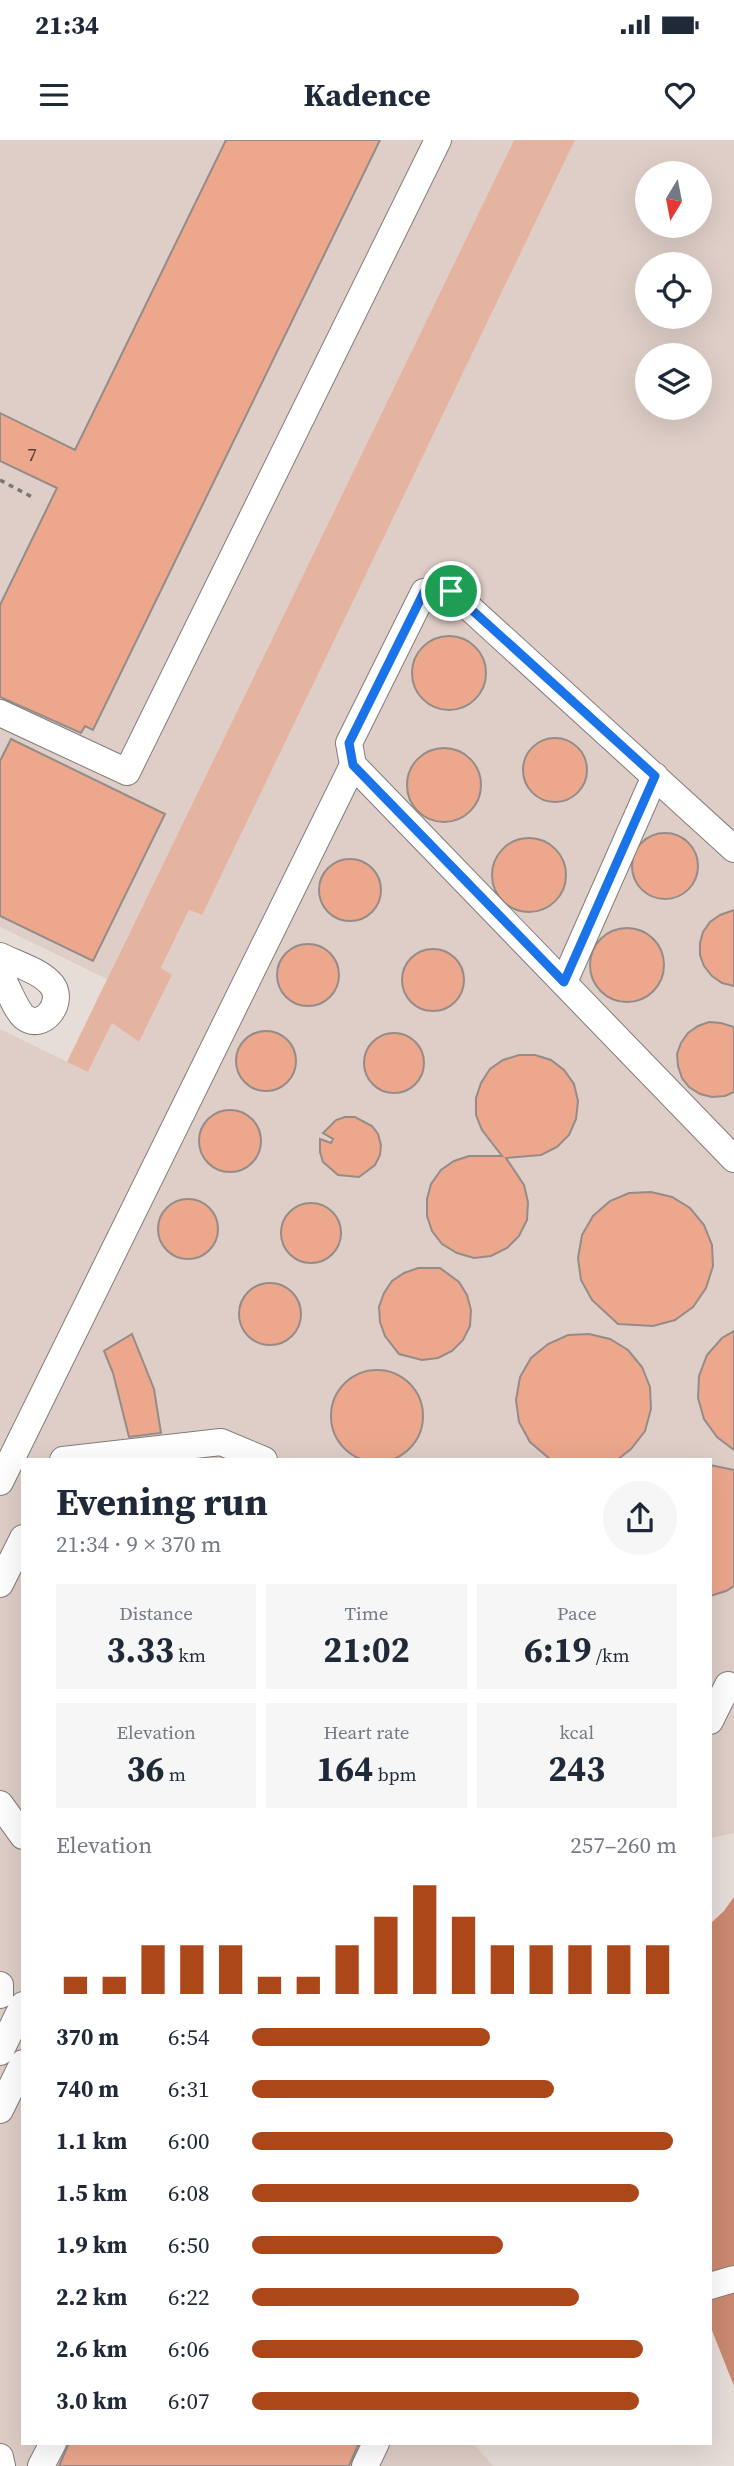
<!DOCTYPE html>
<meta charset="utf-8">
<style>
:root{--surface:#fff;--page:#f6f6f7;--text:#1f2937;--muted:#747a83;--accent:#ac4719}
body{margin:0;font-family:"Source Serif 4",serif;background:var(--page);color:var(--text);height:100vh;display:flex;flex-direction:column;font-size:26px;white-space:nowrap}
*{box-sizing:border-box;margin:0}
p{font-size:23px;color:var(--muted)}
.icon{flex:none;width:38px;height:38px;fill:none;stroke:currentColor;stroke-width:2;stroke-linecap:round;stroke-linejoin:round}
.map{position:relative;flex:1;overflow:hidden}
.drawer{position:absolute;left:21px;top:1318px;width:691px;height:987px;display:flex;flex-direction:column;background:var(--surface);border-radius:0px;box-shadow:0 7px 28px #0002}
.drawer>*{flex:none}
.needle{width:46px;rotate:190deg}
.tools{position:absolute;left:635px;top:21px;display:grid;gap:14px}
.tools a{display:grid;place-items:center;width:77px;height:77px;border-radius:50%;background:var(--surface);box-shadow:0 7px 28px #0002;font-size:35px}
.pin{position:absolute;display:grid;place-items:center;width:60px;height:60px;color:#fff;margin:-30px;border:4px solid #fff;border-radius:50%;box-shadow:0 2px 7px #0007}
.round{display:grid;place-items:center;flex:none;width:74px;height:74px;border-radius:37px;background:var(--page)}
.summary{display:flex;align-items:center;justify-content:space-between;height:119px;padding:0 35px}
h1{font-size:38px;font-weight:700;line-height:52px}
.figures{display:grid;grid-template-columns:repeat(3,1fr);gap:10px;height:119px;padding:7px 35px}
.figures div{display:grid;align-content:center;border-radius:0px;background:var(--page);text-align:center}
.figures b{font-size:35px;font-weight:700}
.figures small{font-size:19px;font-weight:400}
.figures p{font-size:19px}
.chart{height:196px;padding:14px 35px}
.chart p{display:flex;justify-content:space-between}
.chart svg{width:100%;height:126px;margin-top:7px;stroke:var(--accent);stroke-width:6}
ul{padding:0 35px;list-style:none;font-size:23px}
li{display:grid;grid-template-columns:112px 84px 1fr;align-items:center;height:52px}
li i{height:18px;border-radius:9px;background:var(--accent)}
.status{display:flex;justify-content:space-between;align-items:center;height:49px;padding:0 35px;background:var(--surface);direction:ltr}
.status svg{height:19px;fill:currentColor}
header{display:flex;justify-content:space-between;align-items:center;height:91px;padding:0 35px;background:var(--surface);font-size:32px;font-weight:700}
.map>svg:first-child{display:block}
.built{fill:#dfcec8;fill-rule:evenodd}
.green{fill:#e5b4a1}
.water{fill:#cb8970}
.building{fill:#eca78d;stroke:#948c88;stroke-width:2}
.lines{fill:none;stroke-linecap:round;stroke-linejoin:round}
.minor-casing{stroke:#847c79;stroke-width:28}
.path{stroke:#7b7573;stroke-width:3.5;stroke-dasharray:5 5;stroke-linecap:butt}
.minor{stroke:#fff;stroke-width:26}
.route-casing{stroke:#fff;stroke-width:14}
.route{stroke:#1a73e8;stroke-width:9}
.labels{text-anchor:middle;stroke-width:6;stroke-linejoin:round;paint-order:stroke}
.number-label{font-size:19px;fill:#544039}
</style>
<div class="status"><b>21:34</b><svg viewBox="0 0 49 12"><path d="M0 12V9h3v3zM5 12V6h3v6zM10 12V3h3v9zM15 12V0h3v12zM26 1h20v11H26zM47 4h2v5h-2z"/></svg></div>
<header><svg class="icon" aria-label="menu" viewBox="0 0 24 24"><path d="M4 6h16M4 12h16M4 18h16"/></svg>Kadence<svg class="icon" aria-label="heart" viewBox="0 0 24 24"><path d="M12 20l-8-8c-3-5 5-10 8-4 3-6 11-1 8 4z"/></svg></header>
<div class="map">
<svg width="734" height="2326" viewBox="0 0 734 2326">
<rect width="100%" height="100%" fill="#e6ddd9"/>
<!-- built -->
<path class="built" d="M 0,0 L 514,0 L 107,839 L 0,787 Z
M 575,0 L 734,0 L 734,1693 L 711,1698 L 710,1320 L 23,1320 L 23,2303 L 473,2303 L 493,2326 L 0,2326 L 0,889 L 88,932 L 112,883 L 139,902 L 172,835 L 161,829 L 189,770 L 201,775 ZM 648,33 L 700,33 L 700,86 L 648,86 ZM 648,124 L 700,124 L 700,177 L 648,177 ZM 648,215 L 700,215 L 700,268 L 648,268 Z"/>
<!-- green -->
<path class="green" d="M 514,0 L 575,0 L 202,775 L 189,770 L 161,828 L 172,835 L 139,902 L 112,883 L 88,932 L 67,922 Z"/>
<!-- water -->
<path class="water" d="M 734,1757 L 734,2246 L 711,2188 L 711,1783 L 724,1771 Z"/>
<!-- building -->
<path class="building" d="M 226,0 L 380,0 L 93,590 L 85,586 L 81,593 L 0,557 L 0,465 L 57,348 L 0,321 L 0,273 L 75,310 Z
M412 533a37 37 0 1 1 74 0a37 37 0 1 1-74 0Z
M523 630a32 32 0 1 1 64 0a32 32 0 1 1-64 0Z
M 11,599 L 165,674 L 93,821 L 0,776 L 0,621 Z
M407 645a37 37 0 1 1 74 0a37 37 0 1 1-74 0Z
M632 726a33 33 0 1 1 66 0a33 33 0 1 1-66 0Z
M492 735a37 37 0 1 1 74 0a37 37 0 1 1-74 0Z
M319 750a31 31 0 1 1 62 0a31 31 0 1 1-62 0Z
M 734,770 L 734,846 L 722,843 L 712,836 L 704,826 L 700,815 L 700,803 L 703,792 L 710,782 L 720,775 Z
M590 825a37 37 0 1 1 74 0a37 37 0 1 1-74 0Z
M277 835a31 31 0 1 1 62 0a31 31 0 1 1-62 0Z
M402 840a31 31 0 1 1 62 0a31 31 0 1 1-62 0Z
M 709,882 L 721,883 L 734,887 L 734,952 L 725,956 L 712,957 L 700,954 L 689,947 L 682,938 L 678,926 L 677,914 L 681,903 L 688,893 L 698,886 Z
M236 921a30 30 0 1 1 60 0a30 30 0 1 1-60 0Z
M364 923a30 30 0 1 1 60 0a30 30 0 1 1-60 0Z
M 519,915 L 535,915 L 551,920 L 564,930 L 574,944 L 578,961 L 576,979 L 569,995 L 557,1007 L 541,1015 L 506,1018 L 524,1045 L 528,1062 L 527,1080 L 519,1096 L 507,1108 L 491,1116 L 474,1118 L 457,1113 L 442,1104 L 432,1091 L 427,1076 L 427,1059 L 431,1044 L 441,1030 L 454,1021 L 469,1016 L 502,1016 L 482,990 L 476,975 L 476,958 L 481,943 L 490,929 L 503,920 Z
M199 1001a31 31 0 1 1 62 0a31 31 0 1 1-62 0Z
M 345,977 L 355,977 L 372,986 L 378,994 L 381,1005 L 380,1015 L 375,1025 L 359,1037 L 338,1035 L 323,1022 L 320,1012 L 320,999 L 331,1003 L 333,999 L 323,993 L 336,980 Z
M 651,1052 L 672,1057 L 690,1068 L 704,1085 L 712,1105 L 713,1126 L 706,1148 L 693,1167 L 675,1180 L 653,1186 L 618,1184 L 592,1160 L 581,1140 L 578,1118 L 582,1095 L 593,1076 L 610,1061 L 629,1053 Z
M158 1089a30 30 0 1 1 60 0a30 30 0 1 1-60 0Z
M281 1093a30 30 0 1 1 60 0a30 30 0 1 1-60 0Z
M 418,1128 L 440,1128 L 459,1142 L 467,1155 L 471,1170 L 470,1186 L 463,1200 L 452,1211 L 438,1218 L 422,1220 L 399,1214 L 385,1196 L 380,1182 L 379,1167 L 384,1153 L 392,1141 L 404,1133 Z
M239 1174a31 31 0 1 1 62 0a31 31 0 1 1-62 0Z
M 734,1191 L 734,1310 L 717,1297 L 704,1279 L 698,1258 L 699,1236 L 707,1215 L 722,1198 Z
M 132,1194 L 154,1249 L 161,1293 L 129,1297 L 113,1233 L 104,1211 Z
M 589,1194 L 610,1199 L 628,1210 L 642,1227 L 650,1247 L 651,1269 L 645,1291 L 631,1309 L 617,1320 L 551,1320 L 530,1302 L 519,1282 L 516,1260 L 520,1237 L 531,1218 L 548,1204 L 568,1195 Z
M331 1276a46 46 0 1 1 92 0a46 46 0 1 1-92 0Z
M 710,1325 L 734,1330 L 734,1446 L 726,1451 L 710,1456 Z
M 69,2303 L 359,2303 L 349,2326 L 59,2326 Z"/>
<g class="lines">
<defs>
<path id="minor" d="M 0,573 L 127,632 L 438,0
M 353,625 L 734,1019
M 0,816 C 16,824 41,831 52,845 C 65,862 43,892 24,877 C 15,869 7,845 0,834
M 564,842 L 655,636
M 63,1320 L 221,1302 L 264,1320
M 0,1342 L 353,625 L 349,603 L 424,452 L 451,451 L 734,709
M 0,1444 L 23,1398
M 710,1581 L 728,1545
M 0,1664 L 23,1696
M 0,1845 L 0,1855
M 0,1912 L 23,1865
M 0,1970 L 23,1923
M 710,2146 L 734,2139
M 0,2317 L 2,2326
M 41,2326 L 53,2303
M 365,2326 L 376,2303"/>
</defs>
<!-- minor casing -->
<use href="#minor" class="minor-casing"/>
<!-- path -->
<path class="path" d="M 0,340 L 34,358"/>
<!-- minor -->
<use href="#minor" class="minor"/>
</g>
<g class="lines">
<defs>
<path id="route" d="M 451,451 L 655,636 L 564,842 L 353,625 L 349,603 L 424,452 Z"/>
</defs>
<!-- route casing -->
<use href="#route" class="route-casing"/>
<!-- route -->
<use href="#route" class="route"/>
</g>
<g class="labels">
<!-- number labels -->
<g class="number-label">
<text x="32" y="321">7</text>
</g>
</g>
</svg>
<div class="tools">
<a><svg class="needle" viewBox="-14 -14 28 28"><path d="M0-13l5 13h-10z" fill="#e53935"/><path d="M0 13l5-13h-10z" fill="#747a83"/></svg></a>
<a><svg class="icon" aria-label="locate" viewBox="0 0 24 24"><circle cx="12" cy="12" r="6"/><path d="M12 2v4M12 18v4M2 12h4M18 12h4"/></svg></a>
<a><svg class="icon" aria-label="layers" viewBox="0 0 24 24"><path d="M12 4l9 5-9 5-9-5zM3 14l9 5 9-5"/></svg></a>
</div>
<div class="pin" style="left:451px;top:451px;background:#1e9e55"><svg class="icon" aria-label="arrive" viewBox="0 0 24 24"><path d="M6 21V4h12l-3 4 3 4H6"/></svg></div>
<section class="drawer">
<div class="summary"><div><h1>Evening run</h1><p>21:34 · 9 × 370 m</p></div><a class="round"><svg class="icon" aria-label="share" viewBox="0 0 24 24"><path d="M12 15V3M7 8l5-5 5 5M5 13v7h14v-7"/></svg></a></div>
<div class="figures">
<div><p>Distance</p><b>3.33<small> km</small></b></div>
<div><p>Time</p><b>21:02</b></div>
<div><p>Pace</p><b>6:19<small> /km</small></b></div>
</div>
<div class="figures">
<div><p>Elevation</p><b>36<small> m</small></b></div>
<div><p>Heart rate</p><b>164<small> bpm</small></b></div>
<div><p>kcal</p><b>243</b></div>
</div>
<div class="chart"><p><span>Elevation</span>257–260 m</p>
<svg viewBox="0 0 160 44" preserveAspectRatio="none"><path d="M5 44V38M15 44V38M25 44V27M35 44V27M45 44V27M55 44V38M65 44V38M75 44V27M85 44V17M95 44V6M105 44V17M115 44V27M125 44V27M135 44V27M145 44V27M155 44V27"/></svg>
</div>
<ul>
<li><b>370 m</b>6:54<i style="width:56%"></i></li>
<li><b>740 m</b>6:31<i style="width:71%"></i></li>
<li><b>1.1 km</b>6:00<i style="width:99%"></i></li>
<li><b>1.5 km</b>6:08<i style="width:91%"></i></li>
<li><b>1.9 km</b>6:50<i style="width:59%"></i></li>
<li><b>2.2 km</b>6:22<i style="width:77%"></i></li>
<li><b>2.6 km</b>6:06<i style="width:92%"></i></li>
<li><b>3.0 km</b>6:07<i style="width:91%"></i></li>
</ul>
</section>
</div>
